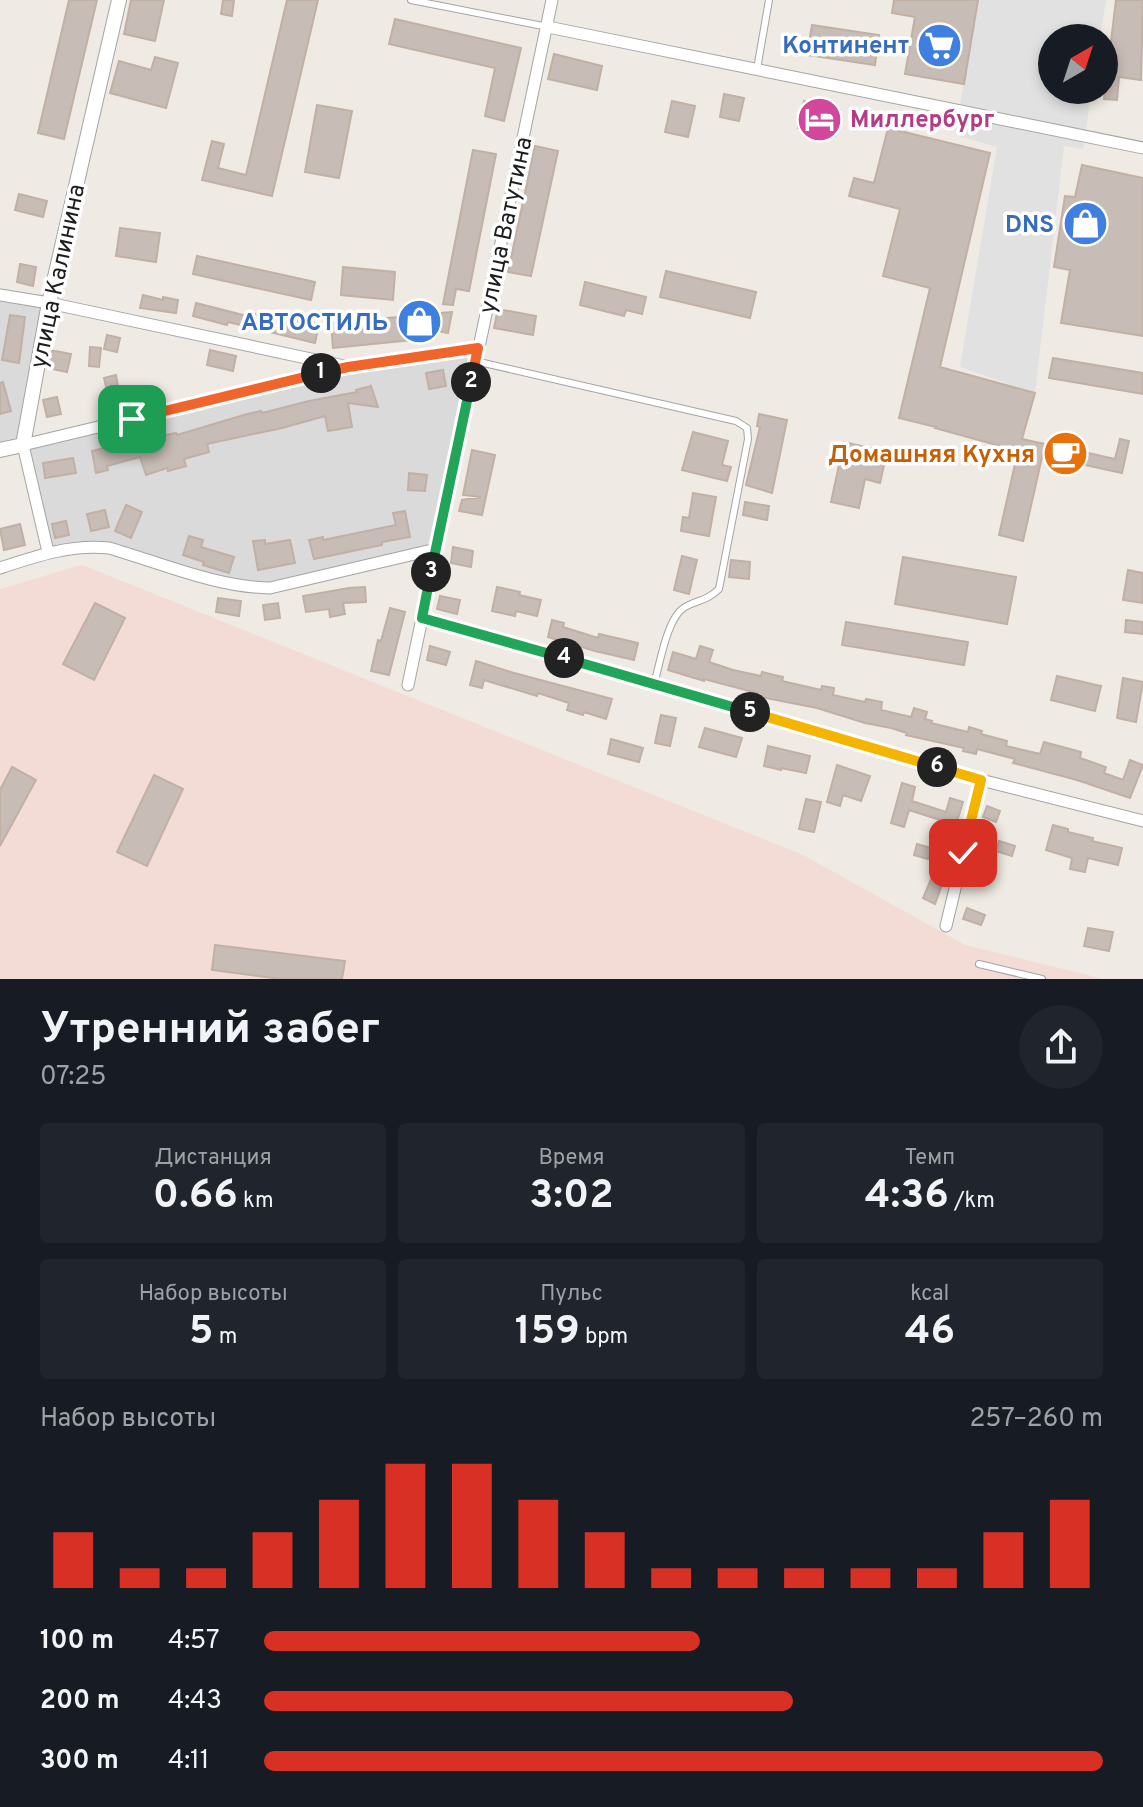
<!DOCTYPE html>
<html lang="ru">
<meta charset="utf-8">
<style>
:root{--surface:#171b24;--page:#20242c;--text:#f1f3f6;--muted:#9ea1a6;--accent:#d93025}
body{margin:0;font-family:Overpass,sans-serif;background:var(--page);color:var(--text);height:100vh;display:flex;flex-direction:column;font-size:30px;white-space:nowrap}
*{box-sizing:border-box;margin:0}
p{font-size:26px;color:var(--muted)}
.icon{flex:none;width:44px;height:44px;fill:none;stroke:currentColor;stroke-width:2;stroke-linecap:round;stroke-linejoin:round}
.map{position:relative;height:979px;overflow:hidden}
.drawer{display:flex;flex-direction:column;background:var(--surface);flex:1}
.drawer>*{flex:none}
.needle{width:52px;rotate:39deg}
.controls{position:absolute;left:1038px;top:24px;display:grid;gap:16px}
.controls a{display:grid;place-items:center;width:80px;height:80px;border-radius:50%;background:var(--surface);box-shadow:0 4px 12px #0003;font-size:40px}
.pin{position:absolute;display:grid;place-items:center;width:68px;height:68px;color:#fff;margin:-34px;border-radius:16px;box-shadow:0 4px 12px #0006}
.km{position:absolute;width:40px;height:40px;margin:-20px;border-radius:50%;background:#222;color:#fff;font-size:22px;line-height:40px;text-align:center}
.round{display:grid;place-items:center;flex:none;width:84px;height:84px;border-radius:42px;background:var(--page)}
.head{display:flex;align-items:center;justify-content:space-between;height:136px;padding:0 40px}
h1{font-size:44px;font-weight:700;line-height:60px}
.stats{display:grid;grid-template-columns:repeat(3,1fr);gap:12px;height:136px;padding:8px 40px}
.stats div{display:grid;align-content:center;border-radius:8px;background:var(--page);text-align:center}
.stats b{font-size:40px;font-weight:700}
.stats small{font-size:22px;font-weight:400}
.stats p{font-size:22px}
.chart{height:224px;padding:16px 40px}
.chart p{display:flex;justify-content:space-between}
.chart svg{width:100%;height:144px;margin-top:8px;stroke:var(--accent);stroke-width:6}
ul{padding:0 40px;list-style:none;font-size:26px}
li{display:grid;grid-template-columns:128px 96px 1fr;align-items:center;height:60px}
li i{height:20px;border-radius:10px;background:var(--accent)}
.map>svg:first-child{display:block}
.residential{fill:#dbdada}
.military{fill:#f2dcd5}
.parking{fill:#e1e1e1}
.building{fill:#c7bcb6;stroke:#c1b0a4;stroke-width:2}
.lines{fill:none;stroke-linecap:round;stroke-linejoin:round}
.service-casing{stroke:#a4a4a4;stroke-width:8}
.minor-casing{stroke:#a4a4a4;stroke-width:13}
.tertiary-casing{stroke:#a4a4a4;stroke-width:16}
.service{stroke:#fff;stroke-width:6}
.minor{stroke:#fff;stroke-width:11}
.tertiary{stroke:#fff;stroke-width:14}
.split-1-casing{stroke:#fff;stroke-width:16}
.split-2-casing{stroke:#fff;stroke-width:16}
.split-3-casing{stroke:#fff;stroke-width:16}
.split-4-casing{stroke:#fff;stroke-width:16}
.split-5-casing{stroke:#fff;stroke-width:16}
.split-6-casing{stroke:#fff;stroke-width:16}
.split-7-casing{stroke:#fff;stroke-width:16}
.split-1{stroke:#f0652b;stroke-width:10}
.split-2{stroke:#f0652b;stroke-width:10}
.split-3{stroke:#22a559;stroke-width:10}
.split-4{stroke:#22a559;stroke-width:10}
.split-5{stroke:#22a559;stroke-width:10}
.split-6{stroke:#f5b400;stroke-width:10}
.split-7{stroke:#f5b400;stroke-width:10}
.labels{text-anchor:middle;stroke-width:7;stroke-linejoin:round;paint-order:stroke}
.shop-label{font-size:24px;font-weight:bold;fill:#366cbe;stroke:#fff;text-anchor:end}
.hotel-label{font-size:24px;font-weight:bold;fill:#b23c85;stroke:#fff;text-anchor:start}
.street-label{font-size:24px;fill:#1d1d1d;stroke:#fff}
.food-label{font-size:24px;font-weight:bold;fill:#c56008;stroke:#fff;text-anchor:end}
</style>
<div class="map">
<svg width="1143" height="979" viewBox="0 0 1143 979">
<rect width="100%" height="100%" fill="#efeae3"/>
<!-- residential -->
<path class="residential" d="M 0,298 L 45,306 L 21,442 L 0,447 Z
M 475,351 L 434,546 L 269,587 L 246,586 L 109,546 L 50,551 L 25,446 L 350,369 Z"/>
<!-- military -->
<path class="military" d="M 82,565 L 803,855 L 965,945 L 1104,979 L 0,979 L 0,589 Z"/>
<!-- parking -->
<path class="parking" d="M 978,0 L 1106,0 L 1100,38 L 1052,38 L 1052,90 L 1092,90 L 1083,149 L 1064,146 L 1035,393 L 960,367 L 997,147 L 955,135 Z"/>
<!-- building -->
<path class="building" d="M 69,0 L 97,0 L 64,139 L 38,133 Z
M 131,0 L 164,0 L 155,41 L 124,34 Z
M 223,0 L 234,0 L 232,16 L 221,14 Z
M 287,0 L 318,0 L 272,196 L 202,180 L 212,141 L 224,144 L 218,168 L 246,175 Z
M 894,0 L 978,0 L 964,84 L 905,74 L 915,17 L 892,13 Z
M 1116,0 L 1143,0 L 1141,80 L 1119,77 L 1117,100 L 1104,99 Z
M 395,19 L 521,48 L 504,121 L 485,116 L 495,68 L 389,44 Z
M 812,25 L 879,35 L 875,65 L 807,55 Z
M 554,54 L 602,66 L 597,90 L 548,79 Z
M 155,57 L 178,63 L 166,108 L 110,93 L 119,61 L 151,70 Z
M 724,94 L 744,98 L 739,121 L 720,117 Z
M 672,101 L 695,106 L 688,137 L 665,132 Z
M 804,101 L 840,110 L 835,136 L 798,128 Z
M 317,105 L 352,111 L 339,178 L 305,172 Z
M 888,128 L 990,153 L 940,367 L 1035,393 L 1022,439 L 1045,444 L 1023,541 L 999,535 L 1018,451 L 935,428 L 936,427 L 899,418 L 930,288 L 883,276 L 900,209 L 849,196 L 854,178 L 874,183 Z
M 535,146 L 558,151 L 531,276 L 508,272 Z
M 473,150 L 496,154 L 469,291 L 456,289 L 453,305 L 443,304 Z
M 1082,165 L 1143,178 L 1143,336 L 1061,323 L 1070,270 L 1054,267 L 1065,196 L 1075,197 Z
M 19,194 L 47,201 L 43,217 L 15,210 Z
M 120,228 L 160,233 L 156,262 L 116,256 Z
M 197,256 L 315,282 L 311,300 L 193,274 Z
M 20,264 L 36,267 L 33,286 L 17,282 Z
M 343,267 L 395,272 L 393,300 L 341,295 Z
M 666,271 L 756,292 L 750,318 L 660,297 Z
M 585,282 L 646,297 L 642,314 L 626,310 L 624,316 L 580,305 Z
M 143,295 L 163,300 L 163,297 L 178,300 L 176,313 L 140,308 Z
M 196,303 L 247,316 L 248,312 L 291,323 L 292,318 L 319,324 L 315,343 L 228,322 L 227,325 L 193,316 Z
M 498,309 L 536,316 L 533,335 L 494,328 Z
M 452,312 L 448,333 L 438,331 L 441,313 Z
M 10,315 L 25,317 L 19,363 L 2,360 Z
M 409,316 L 412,340 L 333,348 L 331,323 Z
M 107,335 L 120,338 L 117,352 L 104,349 Z
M 90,347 L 101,348 L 99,367 L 89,366 Z
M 50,350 L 71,354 L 67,372 L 47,368 Z
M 210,350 L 236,356 L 233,371 L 207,365 Z
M 1053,358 L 1143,373 L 1143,394 L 1049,378 Z
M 443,370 L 446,386 L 429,389 L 426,373 Z
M 116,375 L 120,398 L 109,400 L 104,378 Z
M 3,382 L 11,411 L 0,414 L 0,383 Z
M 371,386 L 378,407 L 348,403 L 352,427 L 328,431 L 325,416 L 282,428 L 207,444 L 209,452 L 184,459 L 186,466 L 168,471 L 167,468 L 146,475 L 140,457 L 107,466 L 108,470 L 96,473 L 92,451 L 146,437 L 147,439 L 176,433 L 177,435 L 247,414 L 261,411 L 262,413 L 309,401 L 357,392 L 356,390 Z
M 57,397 L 61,414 L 47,417 L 43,400 Z
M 759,414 L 787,420 L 772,493 L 746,485 L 760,427 L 757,426 Z
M 693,432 L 728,441 L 722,465 L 731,467 L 727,481 L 682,470 Z
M 1120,439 L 1129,441 L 1122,473 L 1085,465 L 1088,453 L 1115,459 Z
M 844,442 L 887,452 L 880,483 L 865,479 L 859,508 L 831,502 Z
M 472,450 L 495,455 L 482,515 L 459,511 L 462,500 L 481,497 L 463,495 Z
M 73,458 L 76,473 L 45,478 L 43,463 Z
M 409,473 L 427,475 L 425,491 L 408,490 Z
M 693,493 L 716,497 L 709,536 L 681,531 L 683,517 L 689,518 Z
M 745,502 L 769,506 L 767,520 L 743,515 Z
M 126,505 L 142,512 L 131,538 L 115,531 Z
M 105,510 L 109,527 L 91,531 L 87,514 Z
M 405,511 L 410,537 L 382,542 L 382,545 L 314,559 L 309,540 L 323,537 L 323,540 L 396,525 L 393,513 Z
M 66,521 L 69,535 L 55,538 L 52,524 Z
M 20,524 L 25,545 L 4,550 L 0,529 Z
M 189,536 L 203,540 L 201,547 L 234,557 L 229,573 L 203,565 L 204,562 L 183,555 Z
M 265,540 L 265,544 L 290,540 L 295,563 L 258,570 L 253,541 Z
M 453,547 L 473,551 L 471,567 L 451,563 Z
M 682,556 L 697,560 L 689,594 L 674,590 Z
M 903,557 L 1016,577 L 1007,624 L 895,604 Z
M 731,560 L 750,562 L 749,579 L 729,577 Z
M 1128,570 L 1143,573 L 1143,603 L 1123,600 Z
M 365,587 L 366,602 L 343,603 L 345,614 L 330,617 L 329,609 L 306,612 L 303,596 L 349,588 Z
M 497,587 L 520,592 L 519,595 L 541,600 L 537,616 L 516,611 L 515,616 L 492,611 Z
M 440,596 L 460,600 L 457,614 L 437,609 Z
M 218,598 L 241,601 L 239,616 L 216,612 Z
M 95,603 L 125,618 L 94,680 L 63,664 Z
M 278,603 L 280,618 L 265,620 L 263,605 Z
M 390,608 L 405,612 L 389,675 L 371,671 L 378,640 L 381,641 Z
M 552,620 L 564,623 L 563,627 L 598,638 L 599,634 L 638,643 L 634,660 L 595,651 L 548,637 Z
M 1126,620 L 1143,622 L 1143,634 L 1125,632 Z
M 846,622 L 968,642 L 964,665 L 842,645 Z
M 430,646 L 450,652 L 446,665 L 427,660 Z
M 700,646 L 713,650 L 709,662 L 733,670 L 761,676 L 762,672 L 783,677 L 782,681 L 821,690 L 822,686 L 834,688 L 833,695 L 865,702 L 866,699 L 882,702 L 881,710 L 911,717 L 914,708 L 927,712 L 925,719 L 932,721 L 931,723 L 968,732 L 969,727 L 982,731 L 981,734 L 1007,741 L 1006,746 L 1040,754 L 1044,742 L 1081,752 L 1080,758 L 1106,767 L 1104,773 L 1123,780 L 1130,760 L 1143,765 L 1130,798 L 1077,780 L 1013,763 L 1015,759 L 977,749 L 976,754 L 963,751 L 964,748 L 906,735 L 907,733 L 891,728 L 865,723 L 817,708 L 756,696 L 757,693 L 704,679 L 704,681 L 668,670 L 673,652 L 696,659 Z
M 476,661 L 514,673 L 612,699 L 606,719 L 584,712 L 583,715 L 567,710 L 569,703 L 538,693 L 537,696 L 484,680 L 482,688 L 470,685 Z
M 1057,676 L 1101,686 L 1095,711 L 1051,700 Z
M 1123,678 L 1143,682 L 1136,722 L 1117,718 Z
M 661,715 L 676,718 L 670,746 L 655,743 Z
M 705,728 L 742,738 L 736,757 L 699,747 Z
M 611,739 L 643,748 L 639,762 L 608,754 Z
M 768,746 L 810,756 L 806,773 L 781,768 L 781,770 L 764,766 Z
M 837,765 L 870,776 L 861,801 L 843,795 L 840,806 L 827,802 Z
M 12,767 L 36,780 L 0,846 L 0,790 Z
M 154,775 L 183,789 L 147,866 L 117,852 Z
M 902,783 L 915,787 L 912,801 L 946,812 L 950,798 L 963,802 L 955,828 L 958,829 L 955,840 L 936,834 L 940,820 L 909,810 L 904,827 L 891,823 Z
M 806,799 L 821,802 L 814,832 L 799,829 Z
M 987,806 L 1000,811 L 996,822 L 983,817 Z
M 1053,825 L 1068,829 L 1068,832 L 1093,838 L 1092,841 L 1122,848 L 1118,865 L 1088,858 L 1085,872 L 1070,869 L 1072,858 L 1046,850 Z
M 999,841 L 1015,846 L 1012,856 L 996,851 Z
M 917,844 L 931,848 L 928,859 L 914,855 Z
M 970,867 L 985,871 L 981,885 L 966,880 Z
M 934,872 L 945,876 L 935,904 L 923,898 Z
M 967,908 L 985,915 L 981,925 L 963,919 Z
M 1088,928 L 1113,932 L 1109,951 L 1084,946 Z
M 215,945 L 345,961 L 342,979 L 280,979 L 212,970 Z"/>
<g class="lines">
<defs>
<path id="service" d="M 411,0 L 548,27
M 757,69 L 769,0
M 475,361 L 736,421 L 747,428 L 748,439 L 719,589 C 705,602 699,599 685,607 C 667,617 660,664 654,684
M 979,964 L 1042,979"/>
<path id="minor" d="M 548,27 L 1143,148
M 0,295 L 49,303 L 344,366
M 48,552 L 23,445 L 348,367 L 478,348
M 0,568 C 36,556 71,544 109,548 C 161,563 216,587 270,588 L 436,549
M 422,618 L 654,684 L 981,780 L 1143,821
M 408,685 L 552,0
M 946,926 L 981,780"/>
<path id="tertiary" d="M 0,450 L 23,445 L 49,303 L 119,0"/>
</defs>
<!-- service casing -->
<use href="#service" class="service-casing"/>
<!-- minor casing -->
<use href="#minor" class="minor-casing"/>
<!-- tertiary casing -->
<use href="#tertiary" class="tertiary-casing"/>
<!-- service -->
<use href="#service" class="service"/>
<!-- minor -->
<use href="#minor" class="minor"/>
<!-- tertiary -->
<use href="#tertiary" class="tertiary"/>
</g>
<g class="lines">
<defs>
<path id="split-1" d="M 132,419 L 321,373"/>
<path id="split-2" d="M 321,373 L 348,367 L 478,348 L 471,382"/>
<path id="split-3" d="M 431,572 L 471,382"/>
<path id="split-4" d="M 431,572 L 422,618 L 564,658"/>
<path id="split-5" d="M 564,658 L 750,712"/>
<path id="split-6" d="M 750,712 L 937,767"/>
<path id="split-7" d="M 937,767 L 981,780 L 963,853"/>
</defs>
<!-- split-1 casing -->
<use href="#split-1" class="split-1-casing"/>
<!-- split-2 casing -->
<use href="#split-2" class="split-2-casing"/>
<!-- split-3 casing -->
<use href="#split-3" class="split-3-casing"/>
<!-- split-4 casing -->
<use href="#split-4" class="split-4-casing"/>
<!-- split-5 casing -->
<use href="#split-5" class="split-5-casing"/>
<!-- split-6 casing -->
<use href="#split-6" class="split-6-casing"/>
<!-- split-7 casing -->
<use href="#split-7" class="split-7-casing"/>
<!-- split-1 -->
<use href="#split-1" class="split-1"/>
<!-- split-2 -->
<use href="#split-2" class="split-2"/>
<!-- split-3 -->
<use href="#split-3" class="split-3"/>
<!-- split-4 -->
<use href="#split-4" class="split-4"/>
<!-- split-5 -->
<use href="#split-5" class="split-5"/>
<!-- split-6 -->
<use href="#split-6" class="split-6"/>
<!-- split-7 -->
<use href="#split-7" class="split-7"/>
</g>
<!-- icons -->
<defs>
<symbol id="supermarket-disc" viewBox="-11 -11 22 22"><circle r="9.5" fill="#3f7fe0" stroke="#fff"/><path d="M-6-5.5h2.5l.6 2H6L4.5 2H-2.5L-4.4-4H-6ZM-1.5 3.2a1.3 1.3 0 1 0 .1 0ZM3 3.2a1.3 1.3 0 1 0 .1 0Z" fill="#fff"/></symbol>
<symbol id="hotel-disc" viewBox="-11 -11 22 22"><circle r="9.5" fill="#d1479c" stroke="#fff"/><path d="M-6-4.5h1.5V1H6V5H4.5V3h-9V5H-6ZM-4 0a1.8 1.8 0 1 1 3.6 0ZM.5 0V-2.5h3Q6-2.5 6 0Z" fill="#fff"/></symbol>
<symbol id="shop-disc" viewBox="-11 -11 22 22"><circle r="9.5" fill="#3f7fe0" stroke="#fff"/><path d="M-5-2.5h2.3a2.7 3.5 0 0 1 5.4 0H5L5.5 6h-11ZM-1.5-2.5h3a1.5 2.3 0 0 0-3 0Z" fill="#fff"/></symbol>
<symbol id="cafe-disc" viewBox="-11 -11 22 22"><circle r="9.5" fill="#e8710a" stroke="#fff"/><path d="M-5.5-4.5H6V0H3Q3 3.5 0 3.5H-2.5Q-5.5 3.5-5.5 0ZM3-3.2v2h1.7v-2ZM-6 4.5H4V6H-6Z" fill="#fff"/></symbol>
</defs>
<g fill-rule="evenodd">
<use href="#supermarket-disc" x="914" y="20" width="51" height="51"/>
<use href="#hotel-disc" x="794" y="94" width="51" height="51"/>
<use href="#shop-disc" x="1060" y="198" width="51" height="51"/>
<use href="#shop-disc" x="394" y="296" width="51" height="51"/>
<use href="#cafe-disc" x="1040" y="428" width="51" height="51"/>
</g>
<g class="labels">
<!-- shop labels -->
<g class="shop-label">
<text x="909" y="53">Континент</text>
<text x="1054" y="232">DNS</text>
<text x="388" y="330">АВТОСТИЛЬ</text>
</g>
<!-- hotel labels -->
<g class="hotel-label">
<text x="850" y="127">Миллербург</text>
</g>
<!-- street labels -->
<g class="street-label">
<text transform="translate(505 225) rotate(-78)" y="8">улица Ватутина</text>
<text transform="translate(57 276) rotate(-78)" y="8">улица Калинина</text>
</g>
<!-- food labels -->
<g class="food-label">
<text x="1035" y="462">Домашняя Кухня</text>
</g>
</g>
</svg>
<div class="controls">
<a><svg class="needle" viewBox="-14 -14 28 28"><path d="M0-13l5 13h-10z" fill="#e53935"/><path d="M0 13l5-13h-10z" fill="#9ea1a6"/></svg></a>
</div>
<div class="pin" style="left:132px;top:419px;background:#1e9e55"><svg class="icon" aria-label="arrive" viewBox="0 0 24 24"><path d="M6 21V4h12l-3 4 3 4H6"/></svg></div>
<div class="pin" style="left:963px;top:853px;background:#d93025"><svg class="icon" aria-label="check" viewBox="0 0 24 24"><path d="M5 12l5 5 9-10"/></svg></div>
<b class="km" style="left:321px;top:373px">1</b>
<b class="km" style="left:471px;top:382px">2</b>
<b class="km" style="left:431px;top:572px">3</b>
<b class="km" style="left:564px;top:658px">4</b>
<b class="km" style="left:750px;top:712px">5</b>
<b class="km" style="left:937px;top:767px">6</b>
</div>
<section class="drawer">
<div class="head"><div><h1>Утренний забег</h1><p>07:25</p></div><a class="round"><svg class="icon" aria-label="share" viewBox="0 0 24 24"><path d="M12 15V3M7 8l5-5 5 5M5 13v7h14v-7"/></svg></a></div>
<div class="stats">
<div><p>Дистанция</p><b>0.66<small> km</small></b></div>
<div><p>Время</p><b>3:02</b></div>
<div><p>Темп</p><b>4:36<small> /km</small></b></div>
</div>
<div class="stats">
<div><p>Набор высоты</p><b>5<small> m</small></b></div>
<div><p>Пульс</p><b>159<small> bpm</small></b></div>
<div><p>kcal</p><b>46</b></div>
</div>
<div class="chart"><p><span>Набор высоты</span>257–260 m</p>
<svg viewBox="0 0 160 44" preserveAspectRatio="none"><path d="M5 44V27M15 44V38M25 44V38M35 44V27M45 44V17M55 44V6M65 44V6M75 44V17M85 44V27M95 44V38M105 44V38M115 44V38M125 44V38M135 44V38M145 44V27M155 44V17"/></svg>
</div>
<ul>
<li><b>100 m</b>4:57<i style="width:52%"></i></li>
<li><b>200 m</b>4:43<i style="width:63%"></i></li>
<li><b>300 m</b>4:11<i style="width:100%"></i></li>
</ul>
</section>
